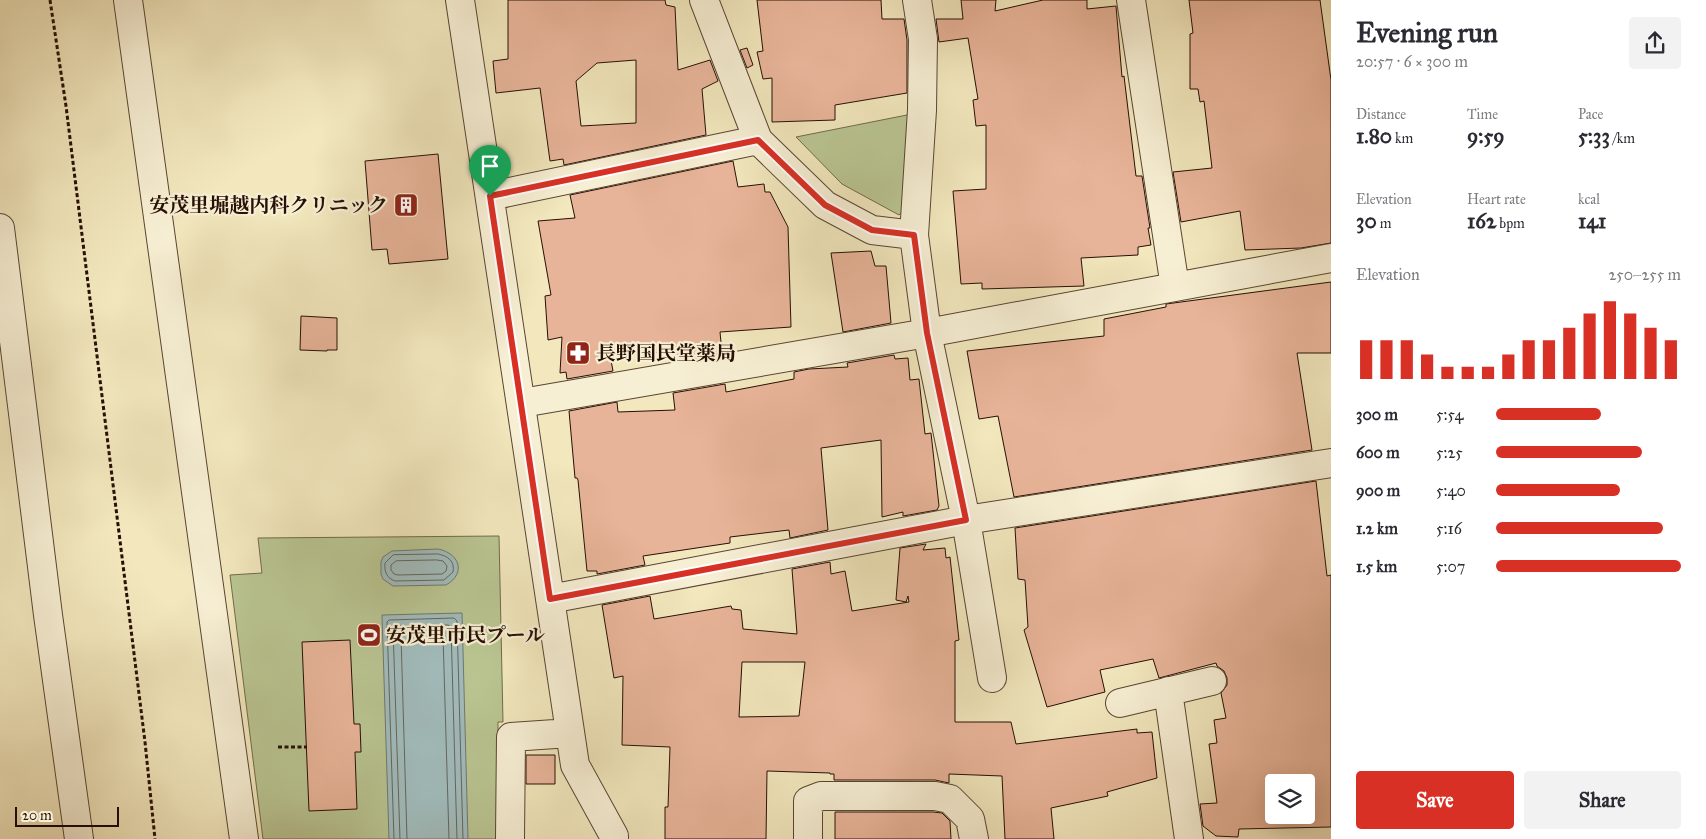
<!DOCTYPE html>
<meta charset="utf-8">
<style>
:root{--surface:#fff;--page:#f2f2f3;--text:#2b2b33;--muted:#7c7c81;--accent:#d93025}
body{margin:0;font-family:"IM FELL Great Primer","Noto Serif JP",serif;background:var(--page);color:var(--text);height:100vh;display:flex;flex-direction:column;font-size:19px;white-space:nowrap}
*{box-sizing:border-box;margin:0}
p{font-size:16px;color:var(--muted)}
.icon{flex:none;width:28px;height:28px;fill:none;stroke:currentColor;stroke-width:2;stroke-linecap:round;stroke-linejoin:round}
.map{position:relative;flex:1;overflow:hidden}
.details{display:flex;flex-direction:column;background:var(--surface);width:375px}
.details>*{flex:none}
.controls{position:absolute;left:1265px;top:774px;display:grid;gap:10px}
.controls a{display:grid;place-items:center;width:50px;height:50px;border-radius:5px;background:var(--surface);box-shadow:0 5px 20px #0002;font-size:25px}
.scale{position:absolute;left:15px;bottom:12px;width:104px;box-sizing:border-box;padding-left:5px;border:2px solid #260f04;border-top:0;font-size:14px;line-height:18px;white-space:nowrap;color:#260f04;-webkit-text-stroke:4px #f7efd4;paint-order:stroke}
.pin{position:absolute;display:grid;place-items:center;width:42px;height:42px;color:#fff;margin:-51px -21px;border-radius:50% 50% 50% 0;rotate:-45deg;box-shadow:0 0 5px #0007}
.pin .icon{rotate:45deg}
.round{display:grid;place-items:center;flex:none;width:52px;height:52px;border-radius:5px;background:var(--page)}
.summary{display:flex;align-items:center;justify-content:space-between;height:85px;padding:0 25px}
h1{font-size:28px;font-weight:700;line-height:38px}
.stats{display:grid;grid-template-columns:repeat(3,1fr);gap:8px;height:85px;padding:5px 25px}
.stats div{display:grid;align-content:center}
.stats b{font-size:21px;font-weight:700}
.stats small{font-size:14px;font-weight:400}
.stats p{font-size:14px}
.chart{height:140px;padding:10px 25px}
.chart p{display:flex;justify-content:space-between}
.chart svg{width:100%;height:90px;margin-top:5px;stroke:var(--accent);stroke-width:6}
.button{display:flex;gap:10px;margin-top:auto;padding:10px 25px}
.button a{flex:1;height:58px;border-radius:5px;background:var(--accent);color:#fff;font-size:20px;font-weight:700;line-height:58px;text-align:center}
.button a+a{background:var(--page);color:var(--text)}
ul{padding:0 25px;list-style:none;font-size:16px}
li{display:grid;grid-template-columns:80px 60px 1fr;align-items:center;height:38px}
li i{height:12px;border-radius:6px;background:var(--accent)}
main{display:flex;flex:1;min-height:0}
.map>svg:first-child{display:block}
.green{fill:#b9c592;stroke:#706a4b}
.water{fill:#a1bcbc;stroke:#707772}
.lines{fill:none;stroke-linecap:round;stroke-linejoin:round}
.shore{stroke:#646660;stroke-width:1}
.building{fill:#e8b499;stroke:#260f04;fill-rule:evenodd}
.minor-casing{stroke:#594532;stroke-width:30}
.path{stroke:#260f04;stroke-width:3;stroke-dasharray:4 2.5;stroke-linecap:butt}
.minor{stroke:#f7efd4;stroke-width:28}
.route-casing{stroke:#fff;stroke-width:10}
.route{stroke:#d93025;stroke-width:6}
.labels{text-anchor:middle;stroke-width:4.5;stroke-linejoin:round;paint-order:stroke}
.poi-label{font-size:20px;font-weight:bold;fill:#260f04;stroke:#f7efd4;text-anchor:start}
</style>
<main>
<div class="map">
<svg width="1331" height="839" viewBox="0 0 1331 839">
<rect width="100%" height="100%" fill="#f2e7bd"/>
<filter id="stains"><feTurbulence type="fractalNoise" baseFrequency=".004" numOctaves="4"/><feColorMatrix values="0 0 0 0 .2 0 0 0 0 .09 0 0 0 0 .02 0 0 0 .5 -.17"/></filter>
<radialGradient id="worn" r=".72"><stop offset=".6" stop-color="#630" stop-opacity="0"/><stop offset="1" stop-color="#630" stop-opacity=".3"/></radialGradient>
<!-- green -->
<path class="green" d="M 912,114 L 908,206 L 899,215 L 842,184 L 796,137 Z
M 499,536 L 503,722 L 498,722 L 498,839 L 263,839 L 230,575 L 262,573 L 258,538 Z"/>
<!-- water -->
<path class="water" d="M 438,549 C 459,553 467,573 446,585 L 393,586 L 383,579 L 381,574 L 381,562 L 383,557 L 392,551 Z
M 462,613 L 468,839 L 389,839 L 382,615 Z"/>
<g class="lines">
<!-- shore -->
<path class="shore" d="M 438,554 C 448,556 455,561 453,572 L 444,580 L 395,581 C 387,578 384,572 385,563 L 393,555 Z
M 437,560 L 443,561 L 447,566 L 446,571 L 442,574 L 398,575 L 394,574 L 391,570 L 391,565 L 396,561 Z
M 394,839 L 387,622 L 389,620 L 454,618 L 457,621 L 463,839
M 400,839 L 393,628 L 396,626 L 448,625 L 451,627 L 457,839
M 407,839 L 401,636 L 403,634 L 441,632 L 443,635 L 449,839"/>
</g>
<!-- building -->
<path class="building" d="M 508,0 L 665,0 L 666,5 L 675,7 L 678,70 L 710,60 L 718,81 L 702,89 L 706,135 L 564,165 L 563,159 L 550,161 L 540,88 L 496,93 L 493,61 L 508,59 ZM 636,60 L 636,123 L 581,126 L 576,81 L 597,63 Z
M 757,0 L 881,0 L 882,19 L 904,19 L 907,40 L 907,93 L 835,105 L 835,120 L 772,122 L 772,78 L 763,79 L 757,52 L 763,51 Z
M 961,0 L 996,0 L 995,11 L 1043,0 L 1087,0 L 1087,9 L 1116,6 L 1122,77 L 1124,76 L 1136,176 L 1142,176 L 1150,228 L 1148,228 L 1151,245 L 1138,247 L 1138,255 L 1081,258 L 1084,286 L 982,289 L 982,283 L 961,284 L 953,191 L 986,189 L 986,125 L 976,126 L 973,100 L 978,99 L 968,38 L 939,42 L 936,19 L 963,19 Z
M 1189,0 L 1320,0 L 1331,80 L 1331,243 L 1301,248 L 1245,250 L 1240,211 L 1181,222 L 1173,172 L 1212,168 L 1204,101 L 1200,102 L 1198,89 L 1190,89 L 1190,34 L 1193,33 Z
M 747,48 L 753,65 L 747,68 L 740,50 Z
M 438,154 L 448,259 L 389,264 L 387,249 L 372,250 L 365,161 Z
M 733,161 L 738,187 L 764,184 L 765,192 L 770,192 L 788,227 L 791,327 L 720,332 L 722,353 L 670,362 L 669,352 L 610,355 L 613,371 L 567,379 L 566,372 L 560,373 L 562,337 L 548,340 L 545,296 L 551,295 L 538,221 L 575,218 L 570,195 Z
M 871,251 L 875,266 L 886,266 L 891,323 L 843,332 L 831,253 Z
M 1331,282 L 1331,353 L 1297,353 L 1312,450 L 1014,497 L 998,416 L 979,419 L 967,351 L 1104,336 L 1104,319 L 1166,307 L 1166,304 Z
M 301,316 L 337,318 L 337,350 L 327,350 L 327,351 L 300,350 Z
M 894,355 L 895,359 L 908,358 L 910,380 L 919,379 L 925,434 L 931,433 L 939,506 L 937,510 L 903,516 L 903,512 L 882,517 L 881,440 L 821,448 L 828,530 L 790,538 L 789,530 L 730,537 L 730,543 L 643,556 L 645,565 L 597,574 L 597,571 L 587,571 L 578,480 L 577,478 L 575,478 L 569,411 L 617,402 L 618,412 L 675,410 L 673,393 L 725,384 L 726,392 L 794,379 L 794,372 L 809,369 L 848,367 L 847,363 Z
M 1316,481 L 1327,576 L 1331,575 L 1331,827 L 1239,829 L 1238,837 L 1216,836 L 1203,826 L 1200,804 L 1217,803 L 1209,744 L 1217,743 L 1214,720 L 1226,718 L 1221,693 L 1227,685 L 1227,678 L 1224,671 L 1217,666 L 1216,663 L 1159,678 L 1153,659 L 1100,670 L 1105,692 L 1047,707 L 1024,630 L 1028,627 L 1025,580 L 1018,579 L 1015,528 ZM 1274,782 L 1306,782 L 1306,815 L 1274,815 Z
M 926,544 L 923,550 L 945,548 L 946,558 L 950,557 L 959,640 L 955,641 L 955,722 L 1011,722 L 1016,744 L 1137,729 L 1137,733 L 1152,732 L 1157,778 L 1107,792 L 1108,796 L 1051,808 L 1054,839 L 1005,839 L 1002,776 L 949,774 L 949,783 L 935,780 L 834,780 L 834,774 L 830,774 L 830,773 L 767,771 L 766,839 L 665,839 L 665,807 L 668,807 L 670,747 L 622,745 L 623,676 L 614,678 L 602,605 L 650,596 L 654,619 L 731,606 L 732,609 L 741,610 L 743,629 L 797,634 L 792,569 L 830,562 L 831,574 L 845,571 L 852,611 L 909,602 L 908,596 L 906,602 L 896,600 L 900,548 ZM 742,662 L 805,662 L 799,716 L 739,717 Z
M 350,640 L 354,724 L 360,724 L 361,752 L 355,752 L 357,809 L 309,811 L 302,642 Z
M 526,755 L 555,755 L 555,784 L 526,784 Z
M 835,812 L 933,812 L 942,813 L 950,821 L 951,839 L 835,839 Z"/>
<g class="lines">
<defs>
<path id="minor" d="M 128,0 L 244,839
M 460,0 L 575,765 L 614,836 L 614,839
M 704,0 L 758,140 L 825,205 L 872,230 L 914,235
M 917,0 L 923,39 L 922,110 L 914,235 L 927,333 L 966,520 L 992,678
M 1131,0 L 1175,287
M 490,196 L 758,140
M 0,228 L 48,615 L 79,839
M 522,403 L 927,333 L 1331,258
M 550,599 L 966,520 L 1331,463
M 1168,691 L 1189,839
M 1120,703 L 1212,681
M 510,839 L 511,737 L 570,733
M 808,839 L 808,801 L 821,796 L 935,796 L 950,799 L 970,819 L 974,839"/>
</defs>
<!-- minor casing -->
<use href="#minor" class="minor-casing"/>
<!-- path -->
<path class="path" d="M 50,0 L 66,106 L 145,742 L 155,839
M 278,747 L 307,747"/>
<!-- minor -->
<use href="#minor" class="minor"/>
</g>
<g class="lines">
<defs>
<path id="route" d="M 758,140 L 825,205 L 872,230 L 914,235 L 927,333 L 966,520 L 550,599 L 490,196 Z"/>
</defs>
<!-- route casing -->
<use href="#route" class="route-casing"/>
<!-- route -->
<use href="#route" class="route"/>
</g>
<!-- icons -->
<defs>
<symbol id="building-square" viewBox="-11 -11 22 22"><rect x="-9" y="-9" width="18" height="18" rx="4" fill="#8f2418" stroke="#f7efd4"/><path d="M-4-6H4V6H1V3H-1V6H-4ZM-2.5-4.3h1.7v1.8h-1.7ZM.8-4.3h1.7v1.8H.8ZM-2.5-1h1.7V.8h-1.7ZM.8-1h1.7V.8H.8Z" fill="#fff"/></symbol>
<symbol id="pharmacy-square" viewBox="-11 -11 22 22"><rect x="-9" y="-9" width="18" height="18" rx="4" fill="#8f2418" stroke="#f7efd4"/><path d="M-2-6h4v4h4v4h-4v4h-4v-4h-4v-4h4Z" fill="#fff"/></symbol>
<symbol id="stadium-square" viewBox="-11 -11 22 22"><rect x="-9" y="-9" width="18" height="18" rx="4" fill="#8f2418" stroke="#f7efd4"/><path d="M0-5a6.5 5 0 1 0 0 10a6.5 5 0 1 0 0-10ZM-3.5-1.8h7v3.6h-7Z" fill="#fff"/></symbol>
</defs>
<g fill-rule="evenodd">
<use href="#building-square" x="392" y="191" width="28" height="28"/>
<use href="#pharmacy-square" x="564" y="339" width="28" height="28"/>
<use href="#stadium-square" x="355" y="621" width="28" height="28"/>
</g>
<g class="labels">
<!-- poi labels -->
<g class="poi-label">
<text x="388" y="212" text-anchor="end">安茂里堀越内科クリニック</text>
<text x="596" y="360">長野国民堂薬局</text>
<text x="386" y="642">安茂里市民プール</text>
</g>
</g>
<rect width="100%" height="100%" filter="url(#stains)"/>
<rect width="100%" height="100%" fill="url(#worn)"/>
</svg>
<div class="controls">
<a><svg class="icon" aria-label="layers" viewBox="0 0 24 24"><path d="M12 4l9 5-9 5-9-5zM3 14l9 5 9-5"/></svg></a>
</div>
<div class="scale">20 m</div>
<div class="pin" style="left:490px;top:196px;background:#1e9e55"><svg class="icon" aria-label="arrive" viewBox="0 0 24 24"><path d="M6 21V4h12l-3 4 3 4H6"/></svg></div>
</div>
<section class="details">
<div class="summary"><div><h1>Evening run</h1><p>20:57 · 6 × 300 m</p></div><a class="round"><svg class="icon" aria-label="share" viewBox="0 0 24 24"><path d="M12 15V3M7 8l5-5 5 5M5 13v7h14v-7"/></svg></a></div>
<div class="stats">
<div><p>Distance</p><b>1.80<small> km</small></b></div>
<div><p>Time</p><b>9:59</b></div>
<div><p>Pace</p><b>5:33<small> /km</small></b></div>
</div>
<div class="stats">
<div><p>Elevation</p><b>30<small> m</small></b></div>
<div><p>Heart rate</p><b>162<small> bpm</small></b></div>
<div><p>kcal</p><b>141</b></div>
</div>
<div class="chart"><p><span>Elevation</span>250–255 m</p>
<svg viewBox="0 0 160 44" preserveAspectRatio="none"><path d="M5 44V25M15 44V25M25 44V25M35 44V32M45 44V38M55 44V38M65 44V38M75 44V32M85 44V25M95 44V25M105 44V19M115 44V12M125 44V6M135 44V12M145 44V19M155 44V25"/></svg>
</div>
<ul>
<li><b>300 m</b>5:54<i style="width:57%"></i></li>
<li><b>600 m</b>5:25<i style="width:79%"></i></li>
<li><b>900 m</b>5:40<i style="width:67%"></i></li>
<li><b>1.2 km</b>5:16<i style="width:90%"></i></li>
<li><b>1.5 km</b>5:07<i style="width:100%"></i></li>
</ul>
<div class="button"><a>Save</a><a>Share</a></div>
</section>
</main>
